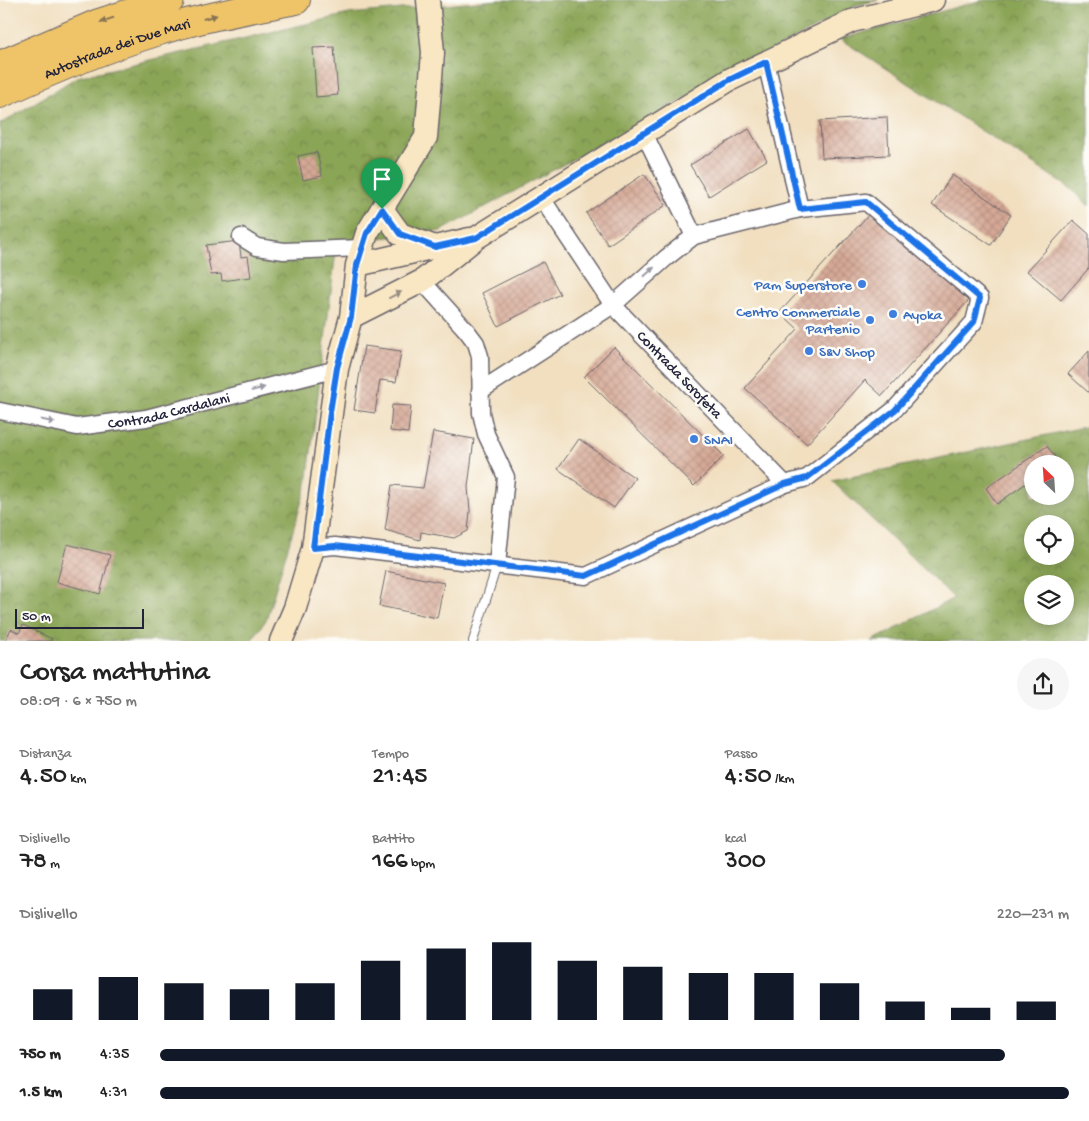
<!DOCTYPE html>
<html lang="it">
<meta charset="utf-8">
<style>
:root{--surface:#fff;--page:#f6f6f6;--text:#222;--muted:#767676;--accent:#111827}
body{margin:0;font-family:"Gochi Hand",sans-serif;background:var(--page);color:var(--text);height:100vh;display:flex;flex-direction:column;font-size:19px;white-space:nowrap}
*{box-sizing:border-box;margin:0}
p{font-size:16px;color:var(--muted)}
.icon{flex:none;width:28px;height:28px;fill:none;stroke:currentColor;stroke-width:2;stroke-linecap:round;stroke-linejoin:round}
.map{position:relative;height:641px;overflow:hidden}
.drawer{display:flex;flex-direction:column;background:var(--surface);flex:1}
.drawer>*{flex:none}
.needle{width:32px;rotate:335deg}
.tools{position:absolute;left:1024px;top:455px;display:grid;gap:10px}
.tools a{display:grid;place-items:center;width:50px;height:50px;border-radius:50%;background:var(--surface);box-shadow:0 2px 12px #0003;font-size:25px}
.scale{position:absolute;left:15px;bottom:12px;width:129px;box-sizing:border-box;padding-left:5px;border:2px solid #22223b;border-top:0;font-size:14px;line-height:18px;white-space:nowrap;color:#22223b;-webkit-text-stroke:4px #fdfcf7;paint-order:stroke}
.pin{position:absolute;display:grid;place-items:center;width:42px;height:42px;color:#fff;margin:-51px -21px;border-radius:50% 50% 50% 0;rotate:-45deg;box-shadow:0 0 5px #0007}
.pin .icon{rotate:45deg}
.round{display:grid;place-items:center;flex:none;width:52px;height:52px;border-radius:26px;background:var(--page)}
.summary{display:flex;align-items:center;justify-content:space-between;height:85px;padding:0 20px}
h1{font-size:28px;font-weight:600;line-height:38px}
.figures{display:grid;grid-template-columns:repeat(3,1fr);gap:8px;height:85px;padding:5px 20px}
.figures div{display:grid;align-content:center}
.figures b{font-size:25px;font-weight:600}
.figures small{font-size:14px;font-weight:400}
.figures p{font-size:14px}
.chart{height:140px;padding:10px 20px}
.chart p{display:flex;justify-content:space-between}
.chart svg{width:100%;height:90px;margin-top:5px;stroke:var(--accent);stroke-width:6}
ul{padding:0 20px;list-style:none;font-size:16px}
li{display:grid;grid-template-columns:80px 60px 1fr;align-items:center;height:38px}
li i{height:12px;border-radius:6px;background:var(--accent)}
.map>svg:first-child{display:block}
.forest{fill:url(#forest-crowns);stroke:#566449;fill-rule:evenodd}
.building{fill:url(#building-cross-hatch)}
.lines{fill:none;stroke-linecap:round;stroke-linejoin:round}
.lane-casing{stroke:#6a646a;stroke-width:10}
.street-casing{stroke:#6a646a;stroke-width:19}
.secondary-casing{stroke:#6a646a;stroke-width:25}
.highway-casing{stroke:#6a646a;stroke-width:30}
.lane{stroke:#fff;stroke-width:8}
.street{stroke:#fff;stroke-width:16}
.secondary{stroke:#f9e7c3;stroke-width:22}
.highway{stroke:#efc469;stroke-width:28}
.oneway{fill:#887352}
.oneway2{fill:#9c9ca7}
.oneway3{fill:#988e86}
.route-casing{stroke:#fff;stroke-width:10}
.route{stroke:#1a73e8;stroke-width:6}
.shop-dot{fill:#3f7fe0;stroke:#fdfcf7;stroke-width:2}
.labels{text-anchor:middle;stroke-width:5;stroke-linejoin:round;paint-order:stroke}
.street-label{font-size:15px;fill:#22223b;stroke:#fdfcf7}
.shop-label{font-size:15px;fill:#366cbe;stroke:#fdfcf7;text-anchor:start}
</style>
<div class="map">
<svg width="1089" height="641" viewBox="0 0 1089 641">
<defs>
<pattern id="forest-crowns" width="20" height="18" patternUnits="userSpaceOnUse" patternTransform="scale(1.25)"><rect width="20" height="18" fill="#8ba557"/><path d="M2 6a3 3 0 1 1 6 0M12 15a3 3 0 1 1 6 0" fill="none" stroke="#718649"/></pattern>
<pattern id="building-cross-hatch" width="8" height="8" patternUnits="userSpaceOnUse" patternTransform="scale(1.25)"><rect width="8" height="8" fill="#d6a996"/><path d="M0 0l8 8M0 8l8-8" fill="none" stroke="#b79182"/></pattern>
</defs>
<rect width="100%" height="100%" fill="#fdfcf7"/>
<filter id="ink" filterUnits="userSpaceOnUse"><feTurbulence type="fractalNoise" baseFrequency=".02" numOctaves="2"/><feDisplacementMap in="SourceGraphic" scale="10" xChannelSelector="R" yChannelSelector="G"/><feConvolveMatrix kernelMatrix="1 2 1 2 8 2 1 2 1" color-interpolation-filters="sRGB"/></filter>
<filter id="wash" filterUnits="userSpaceOnUse"><feTurbulence type="fractalNoise" baseFrequency=".0096" numOctaves="4" result="noise"/><feDisplacementMap in="SourceGraphic" scale="20" xChannelSelector="R" yChannelSelector="G"/><feGaussianBlur stdDeviation="1.12" result="paint"/><feColorMatrix in="noise" values="0 0 0 0 0 0 0 0 0 0 0 0 0 0 0 0 0 1.4 0 .05"/><feComposite in="paint" operator="in"/></filter>
<g filter="url(#wash)">
<rect width="100%" height="100%" fill="#f1dfc0"/>
<!-- forest -->
<path class="forest" d="M 498,0 L 878,0 L 857,5 L 441,231 L 337,243 L 307,484 L 266,620 L 251,641 L 0,641 L 0,124 L 77,77 L 349,14 Z
M 983,0 L 1089,0 L 1089,206 L 1070,188 L 840,39 Z
M 1089,426 L 1089,641 L 872,641 L 954,598 L 832,481 ZM 1032,464 L 1065,464 L 1065,496 L 1032,496 ZM 1032,524 L 1065,524 L 1065,556 L 1032,556 ZM 1032,584 L 1065,584 L 1065,616 L 1032,616 Z"/>
<g id="blocks">
<!-- building -->
<path class="building" d="M 334,47 L 338,95 L 316,97 L 313,48 Z
M 887,117 L 889,155 L 822,158 L 820,121 Z
M 749,129 L 767,160 L 709,196 L 690,165 Z
M 317,152 L 322,176 L 303,180 L 298,156 Z
M 644,174 L 666,205 L 608,245 L 586,213 Z
M 952,175 L 1011,215 L 991,245 L 932,205 Z
M 871,212 L 969,300 L 882,396 L 865,380 L 807,444 L 745,388 L 798,329 L 780,312 Z
M 1073,220 L 1089,234 L 1089,268 L 1061,300 L 1027,271 Z
M 239,241 L 241,257 L 248,256 L 251,277 L 222,281 L 221,274 L 211,275 L 206,245 Z
M 543,262 L 560,294 L 498,326 L 482,293 Z
M 364,346 L 401,351 L 396,382 L 380,380 L 375,413 L 354,410 Z
M 614,347 L 724,456 L 694,486 L 584,377 Z
M 1089,351 L 1089,393 L 1068,374 Z
M 392,405 L 411,406 L 408,433 L 390,431 Z
M 433,432 L 474,439 L 468,487 L 470,511 L 468,531 L 454,538 L 421,532 L 420,540 L 385,530 L 392,485 L 423,488 Z
M 579,439 L 635,478 L 614,508 L 558,469 Z
M 1047,446 L 1058,461 L 1054,464 L 1032,464 L 1032,479 L 997,504 L 986,488 Z
M 67,544 L 110,555 L 100,594 L 57,582 Z
M 386,571 L 444,583 L 437,618 L 379,606 Z
M 23,625 L 52,639 L 51,641 L 5,641 L 11,629 L 19,633 Z"/>
</g>
</g>
<g filter="url(#ink)">
<use href="#blocks" fill-opacity="0" stroke="#6a646a" stroke-width="1"/>
<g class="lines">
<defs>
<path id="lane" d="M 473,641 L 497,565"/>
<g id="street">
<path d="M 766,62 L 800,209"/>
<path d="M 644,133 L 694,236"/>
<path d="M 241,237 L 257,247 L 284,251 L 362,248"/>
<path d="M 422,281 L 467,331 L 476,343 L 480,356 L 481,413 L 486,434 L 506,477 L 497,565"/>
<path d="M 480,391 L 613,305 L 666,258 L 694,236 L 800,209 L 866,202 L 980,298 L 974,322 L 895,409 L 807,478 L 785,484"/>
<path id="s1" d="M 0,411 L 77,427 L 146,418 L 337,369"/>
<path d="M 313,548 L 335,546 L 586,576 L 785,484 L 613,305 L 541,197"/>
</g>
<path id="secondary" d="M 382,209 L 400,234 L 435,247
M 357,265 L 470,239
M 351,317 L 422,281 L 476,238 L 729,80 L 852,21 L 933,0
M 281,641 L 295,608 L 313,548 L 337,369 L 351,317 L 357,265 L 367,233 L 426,137 L 433,53 L 428,0"/>
<g id="highway">
<path d="M 0,65 L 96,24 L 170,0"/>
<path id="s2" d="M 0,94 C 52,70 104,48 159,31 C 204,17 250,9 296,0"/>
</g>
</defs>
<!-- lane casing -->
<use href="#lane" class="lane-casing"/>
<!-- street casing -->
<use href="#street" class="street-casing"/>
<!-- secondary casing -->
<use href="#secondary" class="secondary-casing"/>
<!-- highway casing -->
<use href="#highway" class="highway-casing"/>
<!-- lane -->
<use href="#lane" class="lane"/>
<!-- street -->
<use href="#street" class="street"/>
<!-- secondary -->
<use href="#secondary" class="secondary"/>
<!-- highway -->
<use href="#highway" class="highway"/>
</g>
<!-- one-way arrows -->
<defs><path id="oneway-solid" d="M-6-.8H1V-3.2L6.5 0L1 3.2V.8H-6Z" transform="scale(1.25)"/></defs>
<g class="oneway">
<use href="#oneway-solid" transform="translate(210 17) rotate(-15)"/>
<use href="#oneway-solid" transform="translate(107 20) rotate(161)"/>
</g>
<g class="oneway2">
<use href="#oneway-solid" transform="translate(649 272) rotate(-42)"/>
<use href="#oneway-solid" transform="translate(258 389) rotate(-15)"/>
<use href="#oneway-solid" transform="translate(48 421) rotate(12)"/>
</g>
<use class="oneway3" href="#oneway-solid" transform="translate(395 295) rotate(-27)"/>
</g>
<g class="lines" filter="url(#ink)">
<defs>
<path id="route" d="M 766,62 L 800,209 L 866,202 L 980,298 L 974,322 L 895,410 L 807,478 L 785,484 L 586,576 L 335,546 L 313,548 L 330,412 L 337,368 L 351,317 L 357,265 L 367,233 L 382,209 L 400,234 L 435,247 L 476,238 L 729,80 Z"/>
</defs>
<!-- route casing -->
<use href="#route" class="route-casing"/>
<!-- route -->
<use href="#route" class="route"/>
</g>
<!-- markers -->
<g class="shop-dot">
<circle cx="862" cy="284" r="5"/>
<circle cx="893" cy="314" r="5"/>
<circle cx="870" cy="320" r="5"/>
<circle cx="809" cy="351" r="5"/>
<circle cx="694" cy="439" r="5"/>
</g>
<g class="labels">
<!-- street labels -->
<g class="street-label">
<text dy="5" stroke="none"><textPath href="#s2" startOffset="126">Autostrada dei Due Mari</textPath></text>
<text transform="translate(680 374) rotate(46)" y="5">Contrada Scrofeta</text>
<text dy="5" stroke="none"><textPath href="#s1" startOffset="172">Contrada Cardalani</textPath></text>
</g>
<!-- shop labels -->
<g class="shop-label">
<text x="852" y="289" text-anchor="end">Pam Superstore</text>
<text x="860" y="316" text-anchor="end">Centro Commerciale<tspan x="860" dy="17">Partenio</tspan></text>
<text x="903" y="319">Ayoka</text>
<text x="819" y="356">S&amp;V Shop</text>
<text x="704" y="444">SNAI</text>
</g>
</g>
</svg>
<div class="tools">
<a><svg class="needle" viewBox="-14 -14 28 28"><path d="M0-13l5 13h-10z" fill="#e53935"/><path d="M0 13l5-13h-10z" fill="#767676"/></svg></a>
<a><svg class="icon" aria-label="locate" viewBox="0 0 24 24"><circle cx="12" cy="12" r="6"/><path d="M12 2v4M12 18v4M2 12h4M18 12h4"/></svg></a>
<a><svg class="icon" aria-label="layers" viewBox="0 0 24 24"><path d="M12 4l9 5-9 5-9-5zM3 14l9 5 9-5"/></svg></a>
</div>
<div class="scale">50 m</div>
<div class="pin" style="left:382px;top:209px;background:#1e9e55"><svg class="icon" aria-label="arrive" viewBox="0 0 24 24"><path d="M6 21V4h12l-3 4 3 4H6"/></svg></div>
</div>
<section class="drawer">
<div class="summary"><div><h1>Corsa mattutina</h1><p>08:09 · 6 × 750 m</p></div><a class="round"><svg class="icon" aria-label="share" viewBox="0 0 24 24"><path d="M12 15V3M7 8l5-5 5 5M5 13v7h14v-7"/></svg></a></div>
<div class="figures">
<div><p>Distanza</p><b>4.50<small> km</small></b></div>
<div><p>Tempo</p><b>21:45</b></div>
<div><p>Passo</p><b>4:50<small> /km</small></b></div>
</div>
<div class="figures">
<div><p>Dislivello</p><b>78<small> m</small></b></div>
<div><p>Battito</p><b>166<small> bpm</small></b></div>
<div><p>kcal</p><b>300</b></div>
</div>
<div class="chart"><p><span>Dislivello</span>220–231 m</p>
<svg viewBox="0 0 160 44" preserveAspectRatio="none"><path d="M5 44V29M15 44V23M25 44V26M35 44V29M45 44V26M55 44V15M65 44V9M75 44V6M85 44V15M95 44V18M105 44V21M115 44V21M125 44V26M135 44V35M145 44V38M155 44V35"/></svg>
</div>
<ul>
<li><b>750 m</b>4:35<i style="width:93%"></i></li>
<li><b>1.5 km</b>4:31<i style="width:100%"></i></li>
</ul>
</section>
